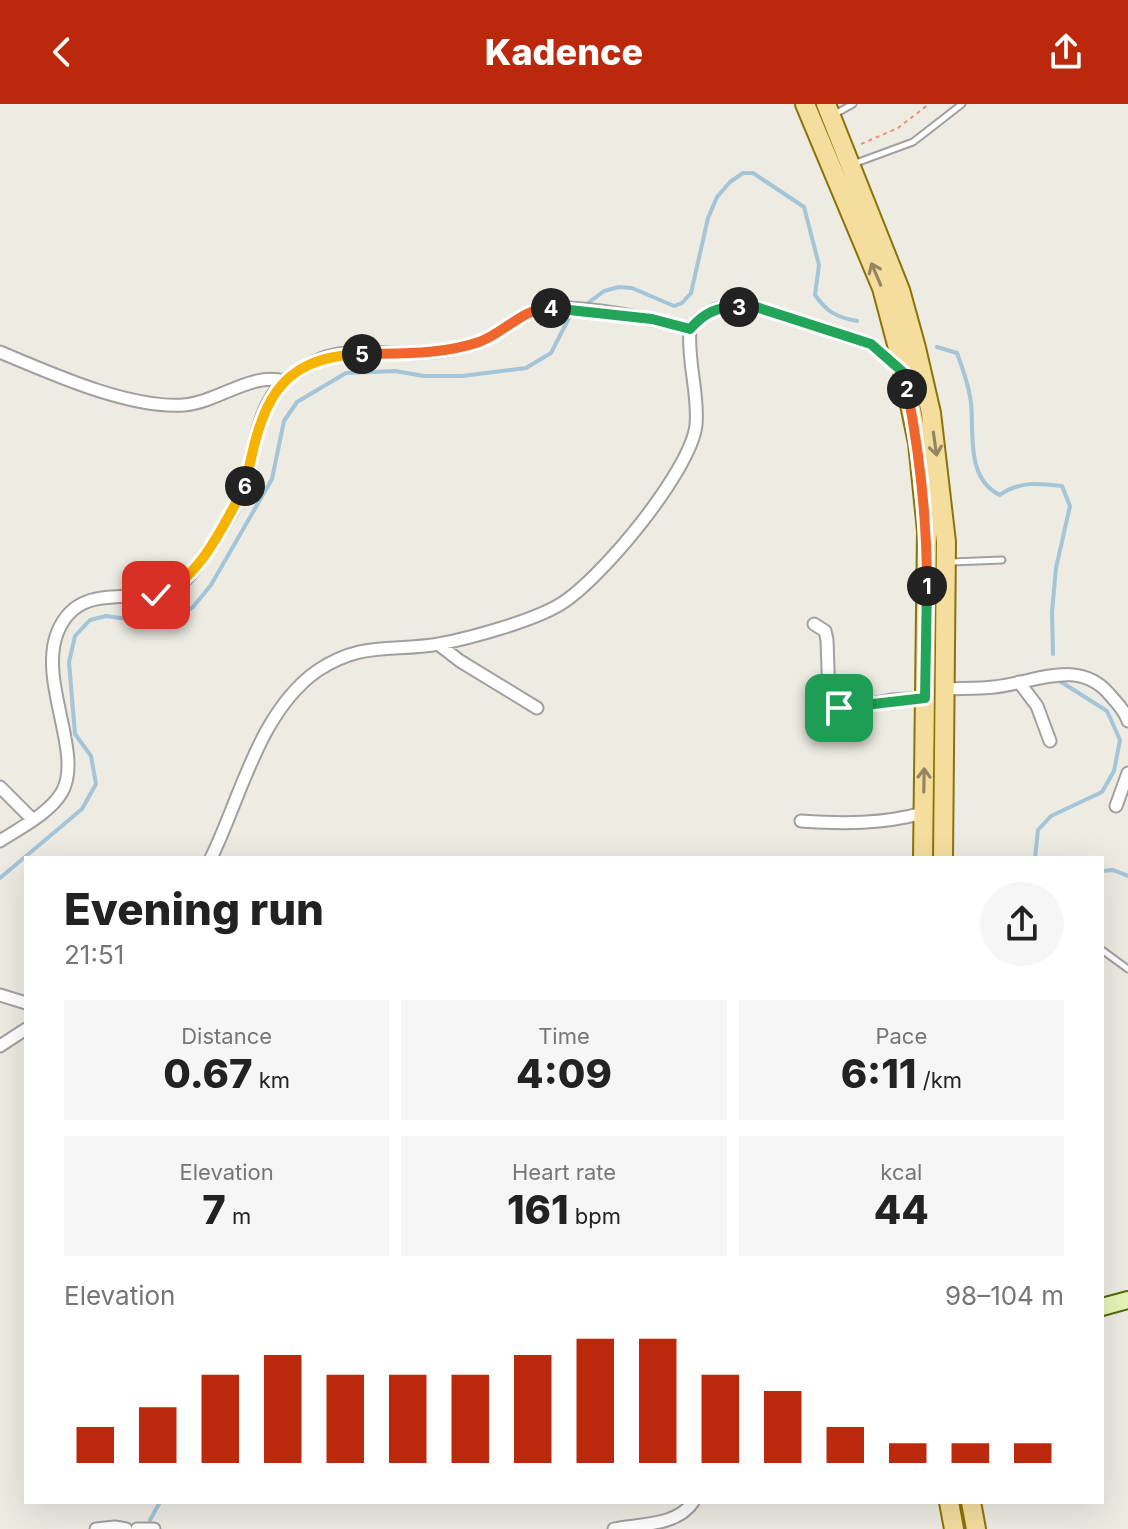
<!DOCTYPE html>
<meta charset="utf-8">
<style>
:root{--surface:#fff;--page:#f6f6f6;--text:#222;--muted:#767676;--accent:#bb280c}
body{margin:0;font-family:Inter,sans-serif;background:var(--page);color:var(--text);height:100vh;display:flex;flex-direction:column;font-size:30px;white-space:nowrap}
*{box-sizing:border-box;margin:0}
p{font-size:26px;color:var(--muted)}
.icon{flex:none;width:44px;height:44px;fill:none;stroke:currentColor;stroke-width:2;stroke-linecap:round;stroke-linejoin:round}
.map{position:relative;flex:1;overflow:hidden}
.panel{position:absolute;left:24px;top:752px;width:1080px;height:648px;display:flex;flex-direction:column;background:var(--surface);border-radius:0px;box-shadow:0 8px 32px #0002}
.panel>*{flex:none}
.pin{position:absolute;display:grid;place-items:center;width:68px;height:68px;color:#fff;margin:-34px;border-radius:16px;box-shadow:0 4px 12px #0006}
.km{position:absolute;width:40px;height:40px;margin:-20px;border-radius:50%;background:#222;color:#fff;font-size:22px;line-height:40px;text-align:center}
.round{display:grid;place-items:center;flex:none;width:84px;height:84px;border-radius:42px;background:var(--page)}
.headline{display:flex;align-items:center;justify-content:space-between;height:136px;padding:0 40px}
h1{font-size:44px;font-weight:800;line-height:60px}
.metrics{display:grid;grid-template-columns:repeat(3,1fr);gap:12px;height:136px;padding:8px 40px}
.metrics div{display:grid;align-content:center;border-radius:0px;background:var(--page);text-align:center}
.metrics b{font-size:40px;font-weight:800}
.metrics small{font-size:22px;font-weight:400}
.metrics p{font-size:22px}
.chart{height:224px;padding:16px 40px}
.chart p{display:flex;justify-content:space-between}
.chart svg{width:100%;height:144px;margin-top:8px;stroke:var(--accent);stroke-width:6}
header{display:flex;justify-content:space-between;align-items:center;height:104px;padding:0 40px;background:var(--accent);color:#fff;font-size:36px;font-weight:800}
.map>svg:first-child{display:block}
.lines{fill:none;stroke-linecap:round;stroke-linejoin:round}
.stream{stroke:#a4c4d8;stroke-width:4}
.service-casing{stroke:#a0a0a0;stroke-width:9}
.minor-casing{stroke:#a0a0a0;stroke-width:15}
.secondary-casing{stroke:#516a0b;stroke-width:20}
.primary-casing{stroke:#8a7409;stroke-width:22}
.path{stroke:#f0916f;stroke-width:2;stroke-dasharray:4 4;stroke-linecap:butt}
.service{stroke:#fff;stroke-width:5}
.minor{stroke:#fff;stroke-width:11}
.secondary{stroke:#e8f5b8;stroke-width:16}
.primary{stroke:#f5dd9e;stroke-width:18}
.oneway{stroke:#938664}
.split-1-casing{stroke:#fff;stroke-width:16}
.split-2-casing{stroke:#fff;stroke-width:16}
.split-3-casing{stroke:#fff;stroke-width:16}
.split-4-casing{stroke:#fff;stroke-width:16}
.split-5-casing{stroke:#fff;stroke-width:16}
.split-6-casing{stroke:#fff;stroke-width:16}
.split-7-casing{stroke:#fff;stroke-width:16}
.split-1{stroke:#22a559;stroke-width:10}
.split-2{stroke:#f0652b;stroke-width:10}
.split-3{stroke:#22a559;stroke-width:10}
.split-4{stroke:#22a559;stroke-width:10}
.split-5{stroke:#f0652b;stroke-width:10}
.split-6{stroke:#f5b400;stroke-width:10}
.split-7{stroke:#f5b400;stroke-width:10}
</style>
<header><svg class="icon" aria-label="back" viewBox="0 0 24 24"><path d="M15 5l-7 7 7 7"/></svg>Kadence<svg class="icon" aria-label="share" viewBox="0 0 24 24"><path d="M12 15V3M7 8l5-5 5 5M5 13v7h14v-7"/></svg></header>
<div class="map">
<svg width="1128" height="1425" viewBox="0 0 1128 1425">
<rect width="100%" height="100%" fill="#edebe2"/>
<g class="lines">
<!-- stream -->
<path class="stream" d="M 584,202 L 604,187 L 619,183 L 632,184 L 674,202 L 682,199 L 691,189 L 708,114 L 717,93 L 730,78 L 743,69 L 753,69 L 804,103 L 819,161 L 815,191 C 827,208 836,213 857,217
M 937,243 L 957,249 C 963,265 969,282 971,299 C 974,330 966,375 1000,391 C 1019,377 1039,379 1062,382 L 1070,402 L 1056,464 L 1052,508 L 1053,550
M 1035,754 L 1038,726 L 1051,712 L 1102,688 L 1114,667 L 1120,636 L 1107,607 L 1058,576
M 1102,767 L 1113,766 L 1128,772
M 0,774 L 82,705 L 96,680 L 91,652 L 75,630 L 69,558 L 75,532 L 90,516 L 106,512 L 149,518 L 171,517 L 193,503 L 211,481 L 272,375 L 284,317 L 297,298 L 346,269 L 395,267 L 424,272 L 462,272 L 526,264 L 551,249 L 569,214 L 577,207
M 150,1416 L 160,1398"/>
<defs>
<path id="service" d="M 833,11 L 853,0
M 856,59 L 913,38 L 962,0
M 951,458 L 1002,456
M 1102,846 L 1128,865"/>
<path id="minor" d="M 0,248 C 50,269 129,305 184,301 C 218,298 251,268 284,277
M 814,520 L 825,527 L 827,536 L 829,593 L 834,603 L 849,604 L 891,596 L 925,594
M 438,540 L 460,557 L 537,604
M 1019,578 L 1037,602 L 1050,637
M 944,585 C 960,584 977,585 994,583 C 1034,579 1079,553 1110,591 C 1117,599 1125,607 1128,617
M 0,683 L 32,715
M 1116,702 L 1128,669
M 801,717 C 843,720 883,720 923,709
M 0,737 C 20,724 50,709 62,688 C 84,649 37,576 58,527 C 82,470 147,508 181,480 C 200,463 239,402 245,378 C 255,345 257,303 284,277 C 287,273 294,270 299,267 C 307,262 316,256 326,253 C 358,243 406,253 441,247 C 454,245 469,242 482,237 C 503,228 523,206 546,204 C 587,202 651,214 690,225
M 211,754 C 241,693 259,608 317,567 C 361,537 392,548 439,540 C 471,534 532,517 559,501 C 599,478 691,367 696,321 C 699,289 687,258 690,225 L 699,215 L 716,205 L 756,203 L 871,240 L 900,265
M 0,891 L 26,899
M 0,942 L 26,925
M 96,1425 L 115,1423 L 126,1425
M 137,1425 L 154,1425
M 614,1425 C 640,1420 677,1422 693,1398"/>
<path id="secondary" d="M 1102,1203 L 1128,1196"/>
<path id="primary" d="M 805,0 L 882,184 L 899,248 L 918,339 L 927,427 L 923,754
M 826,0 L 900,186 L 916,244 L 931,309 L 946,438 L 943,754
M 949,1398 L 954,1425
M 971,1398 L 976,1425"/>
</defs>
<!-- service casing -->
<use href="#service" class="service-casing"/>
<!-- minor casing -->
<use href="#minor" class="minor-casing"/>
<!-- secondary casing -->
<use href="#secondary" class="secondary-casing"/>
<!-- primary casing -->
<use href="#primary" class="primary-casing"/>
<!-- path -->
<path class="path" d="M 861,40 L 898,24 L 929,0"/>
<!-- service -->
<use href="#service" class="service"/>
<!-- minor -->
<use href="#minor" class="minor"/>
<!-- secondary -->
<use href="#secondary" class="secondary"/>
<!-- primary -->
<use href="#primary" class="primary"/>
</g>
<!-- one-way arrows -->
<defs><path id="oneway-shaft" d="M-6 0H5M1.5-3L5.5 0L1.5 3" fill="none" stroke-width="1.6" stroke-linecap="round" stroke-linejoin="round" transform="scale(2)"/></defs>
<g class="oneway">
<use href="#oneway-shaft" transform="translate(876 170) rotate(-113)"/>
<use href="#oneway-shaft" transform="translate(935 340) rotate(82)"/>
<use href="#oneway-shaft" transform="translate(924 676) rotate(-89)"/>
</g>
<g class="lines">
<defs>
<path id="split-1" d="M 839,604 L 925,594 L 927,482"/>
<path id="split-2" d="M 907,285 C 920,351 927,415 927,482"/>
<path id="split-3" d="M 739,203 L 756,203 L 871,240 L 904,269 L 907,285"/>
<path id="split-4" d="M 551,204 L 652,215 L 690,225 C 705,208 717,203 739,203"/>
<path id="split-5" d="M 362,250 C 401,249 441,251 479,238 C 503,230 524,203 551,204"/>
<path id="split-6" d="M 245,382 C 261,306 272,253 362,250"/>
<path id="split-7" d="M 156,491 C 198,480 225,418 245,382"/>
</defs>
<!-- split-1 casing -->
<use href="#split-1" class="split-1-casing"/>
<!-- split-2 casing -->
<use href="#split-2" class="split-2-casing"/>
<!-- split-3 casing -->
<use href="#split-3" class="split-3-casing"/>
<!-- split-4 casing -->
<use href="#split-4" class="split-4-casing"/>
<!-- split-5 casing -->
<use href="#split-5" class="split-5-casing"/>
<!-- split-6 casing -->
<use href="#split-6" class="split-6-casing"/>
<!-- split-7 casing -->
<use href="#split-7" class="split-7-casing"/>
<!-- split-1 -->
<use href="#split-1" class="split-1"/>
<!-- split-2 -->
<use href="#split-2" class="split-2"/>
<!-- split-3 -->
<use href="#split-3" class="split-3"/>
<!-- split-4 -->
<use href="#split-4" class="split-4"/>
<!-- split-5 -->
<use href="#split-5" class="split-5"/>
<!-- split-6 -->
<use href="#split-6" class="split-6"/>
<!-- split-7 -->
<use href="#split-7" class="split-7"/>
</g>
</svg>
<div class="pin" style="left:839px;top:604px;background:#1e9e55"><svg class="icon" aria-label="arrive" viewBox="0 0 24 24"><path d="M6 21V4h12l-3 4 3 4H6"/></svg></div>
<div class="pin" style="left:156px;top:491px;background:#d93025"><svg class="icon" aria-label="check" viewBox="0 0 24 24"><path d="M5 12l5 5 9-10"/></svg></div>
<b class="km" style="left:927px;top:482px">1</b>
<b class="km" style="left:907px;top:285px">2</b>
<b class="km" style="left:739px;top:203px">3</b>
<b class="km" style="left:551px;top:204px">4</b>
<b class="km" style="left:362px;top:250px">5</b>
<b class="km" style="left:245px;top:382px">6</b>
<section class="panel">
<div class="headline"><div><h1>Evening run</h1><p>21:51</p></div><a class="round"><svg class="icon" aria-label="share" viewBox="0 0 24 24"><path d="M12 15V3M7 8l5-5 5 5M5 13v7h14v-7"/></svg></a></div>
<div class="metrics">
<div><p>Distance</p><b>0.67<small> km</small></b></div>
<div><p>Time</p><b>4:09</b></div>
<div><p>Pace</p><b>6:11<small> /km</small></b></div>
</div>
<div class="metrics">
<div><p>Elevation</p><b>7<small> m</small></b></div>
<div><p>Heart rate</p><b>161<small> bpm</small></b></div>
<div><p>kcal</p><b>44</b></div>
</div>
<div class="chart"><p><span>Elevation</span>98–104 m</p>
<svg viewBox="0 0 160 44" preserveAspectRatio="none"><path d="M5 44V33M15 44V27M25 44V17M35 44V11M45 44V17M55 44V17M65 44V17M75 44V11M85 44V6M95 44V6M105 44V17M115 44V22M125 44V33M135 44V38M145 44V38M155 44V38"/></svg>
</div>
</section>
</div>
